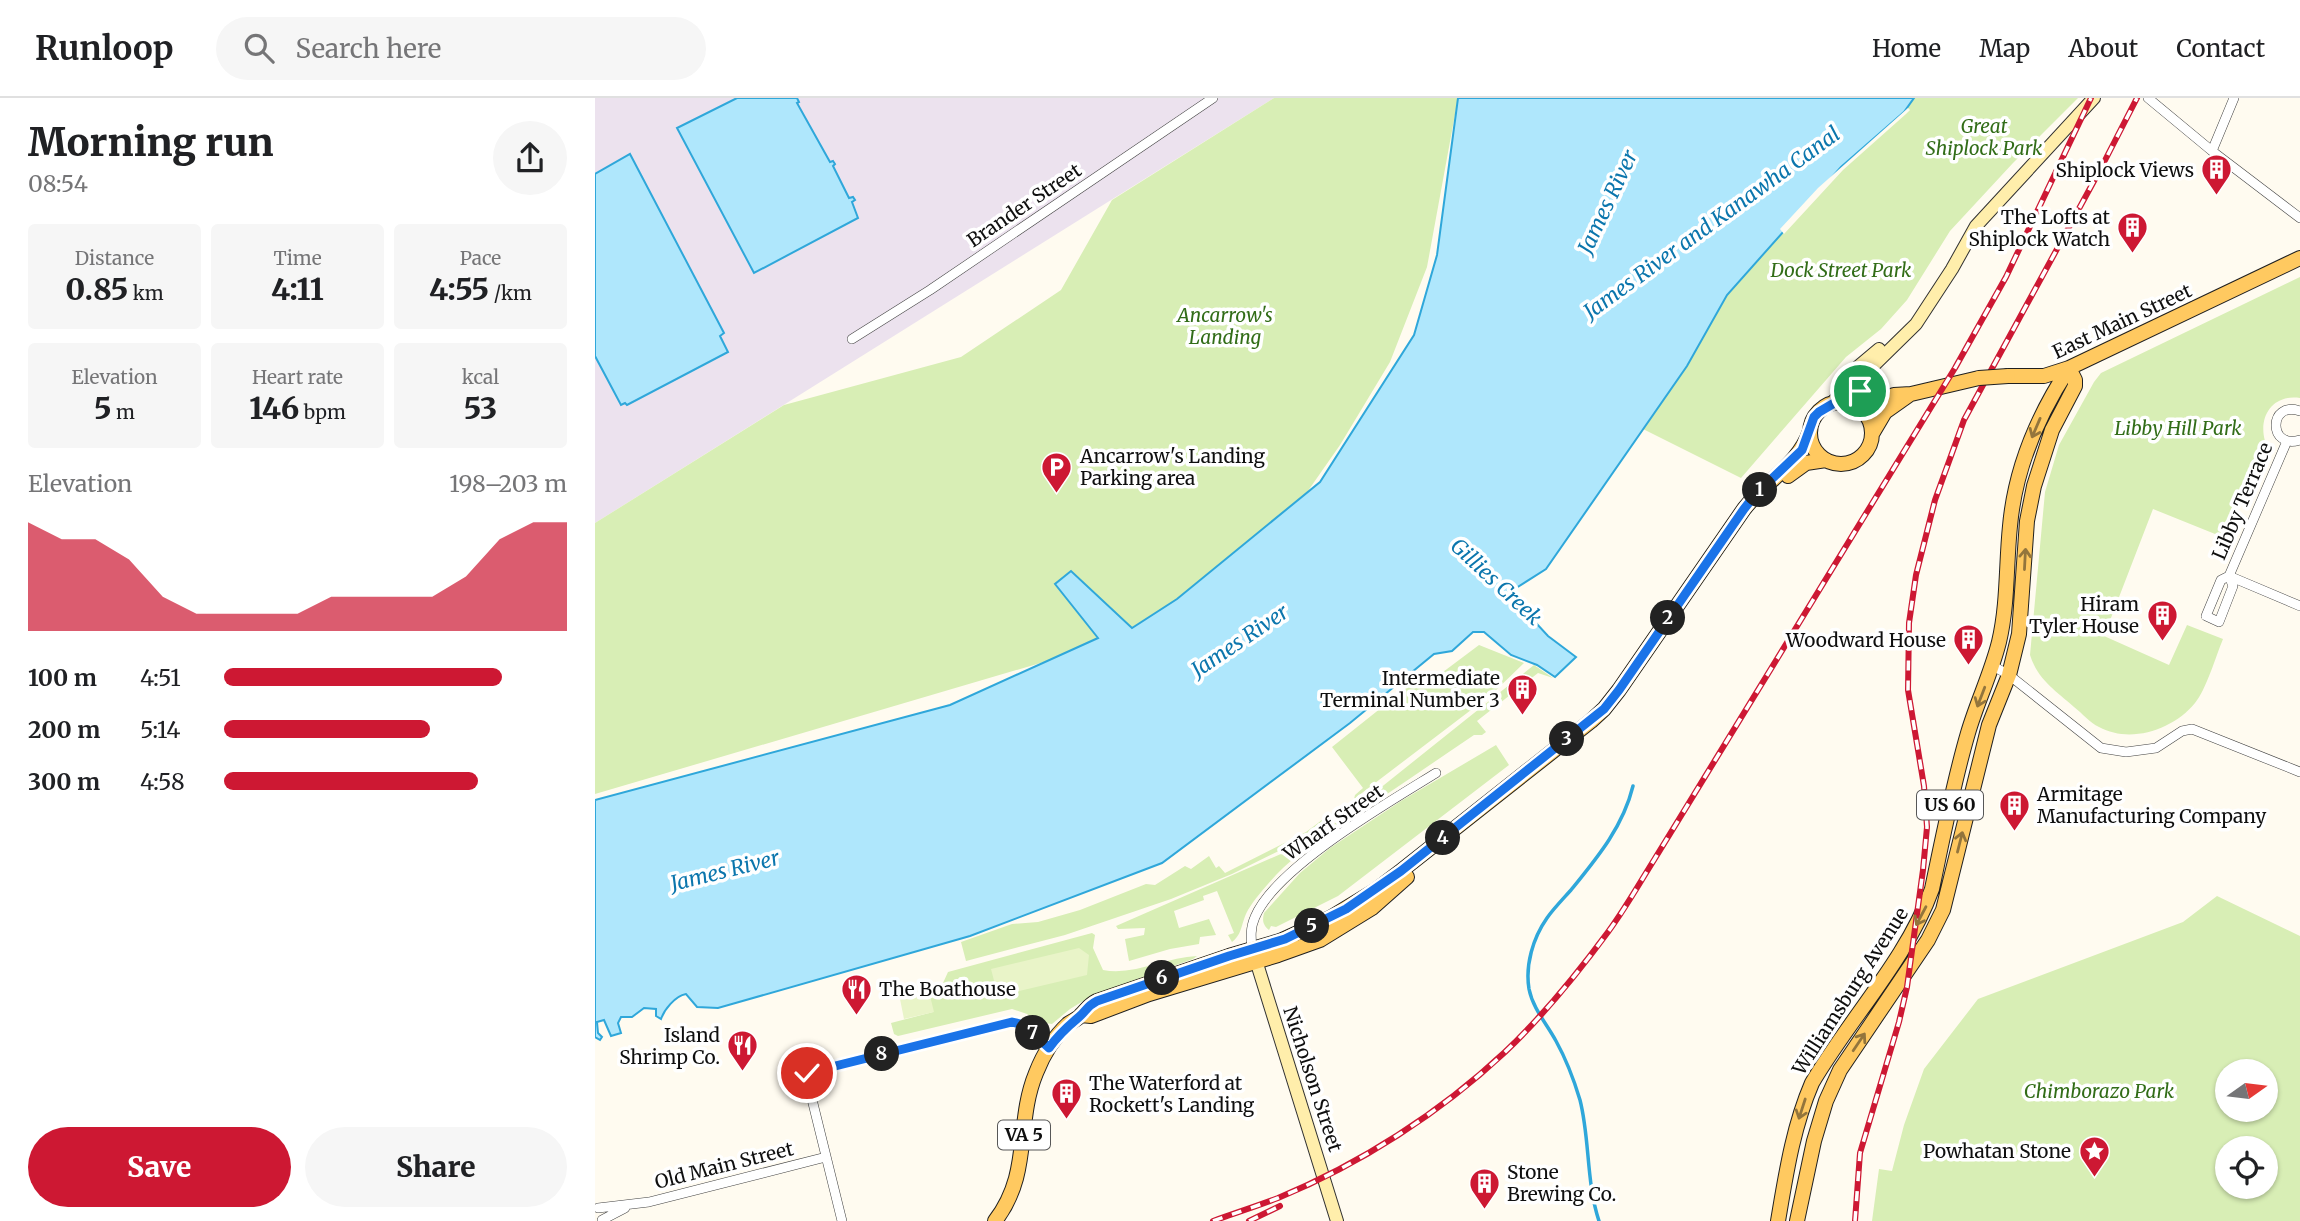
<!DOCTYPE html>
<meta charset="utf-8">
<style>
:root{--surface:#fff;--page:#f6f6f6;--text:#202124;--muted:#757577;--line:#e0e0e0;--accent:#cd1833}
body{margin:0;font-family:Merriweather,serif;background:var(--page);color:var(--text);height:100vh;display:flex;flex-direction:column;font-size:26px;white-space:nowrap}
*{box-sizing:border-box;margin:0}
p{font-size:23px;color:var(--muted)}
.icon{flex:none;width:38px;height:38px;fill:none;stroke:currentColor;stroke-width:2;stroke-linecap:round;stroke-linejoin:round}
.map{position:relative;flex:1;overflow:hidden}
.panel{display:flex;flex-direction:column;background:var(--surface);width:595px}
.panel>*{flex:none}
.needle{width:46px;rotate:76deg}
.controls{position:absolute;left:1620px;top:961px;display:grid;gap:14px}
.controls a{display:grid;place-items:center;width:63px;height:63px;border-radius:50%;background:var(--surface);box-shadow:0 2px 5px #0004;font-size:35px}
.pin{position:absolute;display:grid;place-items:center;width:60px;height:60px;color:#fff;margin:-30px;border:4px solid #fff;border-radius:50%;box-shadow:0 2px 7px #0007}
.km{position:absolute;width:35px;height:35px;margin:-18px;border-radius:50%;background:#222;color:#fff;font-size:19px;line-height:35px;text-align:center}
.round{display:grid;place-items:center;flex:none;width:74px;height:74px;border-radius:37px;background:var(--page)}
.headline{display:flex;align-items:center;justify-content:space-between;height:119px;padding:0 28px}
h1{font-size:38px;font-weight:800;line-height:52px}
.stats{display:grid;grid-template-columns:repeat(3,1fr);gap:10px;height:119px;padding:7px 28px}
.stats div{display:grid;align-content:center;border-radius:7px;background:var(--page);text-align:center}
.stats b{font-size:30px;font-weight:800}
.stats small{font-size:19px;font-weight:400}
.stats p{font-size:19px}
.chart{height:196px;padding:14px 28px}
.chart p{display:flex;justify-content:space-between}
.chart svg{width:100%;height:126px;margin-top:7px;fill:var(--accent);opacity:.7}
.primary-button{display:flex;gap:14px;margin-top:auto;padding:14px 28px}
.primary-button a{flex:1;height:80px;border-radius:42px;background:var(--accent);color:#fff;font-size:28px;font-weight:800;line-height:80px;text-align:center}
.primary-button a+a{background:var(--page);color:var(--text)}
ul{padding:0 28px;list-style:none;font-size:23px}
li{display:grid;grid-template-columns:112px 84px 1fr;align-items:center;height:52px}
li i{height:18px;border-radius:9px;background:var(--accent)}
header{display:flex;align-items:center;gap:42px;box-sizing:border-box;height:98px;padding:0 35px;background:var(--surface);border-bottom:2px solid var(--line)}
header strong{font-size:33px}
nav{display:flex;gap:38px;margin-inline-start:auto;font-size:24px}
.search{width:490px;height:63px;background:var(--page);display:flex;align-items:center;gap:18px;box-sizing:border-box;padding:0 24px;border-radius:38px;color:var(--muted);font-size:26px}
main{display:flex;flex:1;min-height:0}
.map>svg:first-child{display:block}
.industrial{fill:#ece2ee}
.green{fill:#d8eeb5;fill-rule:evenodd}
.pitch{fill:#e9f4c8}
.water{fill:#afe7fc;stroke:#2fa7da;stroke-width:2}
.pier{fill:#fffbf0}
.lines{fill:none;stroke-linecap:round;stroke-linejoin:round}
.stream{stroke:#2fa7da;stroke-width:3.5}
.minor-casing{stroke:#424242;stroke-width:10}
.secondary-casing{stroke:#313131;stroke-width:14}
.primary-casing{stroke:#202020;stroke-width:16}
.minor{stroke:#fff;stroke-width:9}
.secondary{stroke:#ffeeab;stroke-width:12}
.primary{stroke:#ffc960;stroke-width:14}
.rail-casing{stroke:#cd1833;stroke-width:6}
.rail{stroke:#fff;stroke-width:3.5;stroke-dasharray:10;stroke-linecap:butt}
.primary-bridge-casing{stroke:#202020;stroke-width:16;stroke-linecap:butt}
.primary-bridge{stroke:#ffc960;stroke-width:14}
.oneway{stroke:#93753c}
.route-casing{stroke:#fff;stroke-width:14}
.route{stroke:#1a73e8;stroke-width:9}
.labels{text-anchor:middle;stroke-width:7;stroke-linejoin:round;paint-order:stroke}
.shield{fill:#fff;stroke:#575757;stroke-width:2}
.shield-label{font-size:18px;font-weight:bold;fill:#0f0f0f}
.park-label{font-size:19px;font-style:italic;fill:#326d18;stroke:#fff}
.poi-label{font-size:19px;fill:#0f0f0f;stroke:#fff;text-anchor:end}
.street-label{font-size:19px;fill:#0f0f0f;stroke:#fff}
.water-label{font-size:21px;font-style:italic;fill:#0b76ad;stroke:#fff}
</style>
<header>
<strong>Runloop</strong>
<div class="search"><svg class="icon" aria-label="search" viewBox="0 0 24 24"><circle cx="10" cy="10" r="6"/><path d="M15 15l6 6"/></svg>Search here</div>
<nav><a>Home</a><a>Map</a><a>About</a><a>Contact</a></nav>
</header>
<main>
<section class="panel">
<div class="headline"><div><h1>Morning run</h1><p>08:54</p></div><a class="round"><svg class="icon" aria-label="share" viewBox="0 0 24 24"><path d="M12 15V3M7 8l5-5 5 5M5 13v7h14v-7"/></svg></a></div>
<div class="stats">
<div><p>Distance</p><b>0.85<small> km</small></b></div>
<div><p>Time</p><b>4:11</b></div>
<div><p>Pace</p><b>4:55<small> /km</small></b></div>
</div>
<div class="stats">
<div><p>Elevation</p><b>5<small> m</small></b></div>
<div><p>Heart rate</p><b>146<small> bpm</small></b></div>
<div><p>kcal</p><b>53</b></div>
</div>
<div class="chart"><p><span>Elevation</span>198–203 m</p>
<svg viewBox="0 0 160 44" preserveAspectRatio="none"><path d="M0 44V6L10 12L20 12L30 19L40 32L50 38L60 38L70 38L80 38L90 32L100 32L110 32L120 32L130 25L140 12L150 6L160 6V44z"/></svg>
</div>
<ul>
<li><b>100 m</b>4:51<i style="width:81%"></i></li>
<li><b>200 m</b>5:14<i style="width:60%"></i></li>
<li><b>300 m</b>4:58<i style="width:74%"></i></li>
</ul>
<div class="primary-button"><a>Save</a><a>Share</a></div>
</section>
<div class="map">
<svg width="1705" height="1123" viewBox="0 0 1705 1123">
<rect width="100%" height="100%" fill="#fffbf0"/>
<!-- industrial -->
<path class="industrial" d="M 0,0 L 679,0 L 0,425 Z"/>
<!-- green -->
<path class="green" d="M 679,0 L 863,0 L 832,169 L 795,264 L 745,347 L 692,423 L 582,501 L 536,530 L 476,473 L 461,486 L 503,540 L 459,561 L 0,696 L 0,425 L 189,307 L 366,259 L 466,192 L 517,102 Z
M 1319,0 L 1483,0 L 1418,65 L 1355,133 L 1312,202 L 1286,231 L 1251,259 L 1146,380 L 1048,331 L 1092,268 L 1132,197 L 1246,69 L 1309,14 Z
M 1705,179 L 1705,300 C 1678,296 1663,318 1670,343 L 1630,440 L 1558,411 L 1509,538 L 1574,567 L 1592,527 L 1628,541 C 1621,558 1611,592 1600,605 C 1578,632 1535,646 1504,629 C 1495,625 1487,615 1479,609 C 1460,592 1443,582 1435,557 L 1450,394 L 1464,347 L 1499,284 L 1506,275 Z
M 884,547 L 929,565 L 897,596 L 759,701 L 760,697 L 768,690 L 737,649 L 830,575 L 836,583 Z
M 939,567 L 958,580 L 943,575 L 882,623 L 891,634 L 887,637 L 879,637 C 843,661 808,686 771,710 L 766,710 L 764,707 Z
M 901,647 L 914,667 L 743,798 L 681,829 L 676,828 L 674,832 C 668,827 667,823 669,815 L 705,775 L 735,750 L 806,703 Z
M 743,710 L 745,712 L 713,738 L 692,749 L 637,776 L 576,801 L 470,837 L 371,863 L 366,844 L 417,826 L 443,824 L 485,812 L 551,786 L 560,787 L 590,768 L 596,771 L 614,758 L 621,770 L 624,768 L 630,775 L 711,734 Z
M 751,718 L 751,724 C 728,741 700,756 681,777 C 672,787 660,800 653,812 C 646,824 648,836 637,844 L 633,837 L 639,835 L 622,793 L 608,798 L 609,802 L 579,813 L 584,830 L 614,821 L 621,837 L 605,839 L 604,846 L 575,851 L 534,863 L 530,841 L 549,837 L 550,830 L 523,831 L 521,828 L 711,745 Z
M 1622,798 L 1705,838 L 1705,1123 L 1277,1123 L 1284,1071 L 1297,1073 L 1309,1027 L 1329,971 L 1383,901 L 1588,824 ZM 1671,973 L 1671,1012 L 1633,1012 L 1633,973 ZM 1633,1050 L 1671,1050 L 1671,1088 L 1633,1088 Z
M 497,835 L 500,837 L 498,850 L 508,872 C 539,878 571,859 602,858 L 598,861 L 498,897 L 475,911 L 457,926 L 443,924 L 432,916 L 417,911 L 303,938 L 299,936 L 296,925 L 338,914 L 334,894 L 337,893 L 337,889 L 348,885 L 353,874 Z"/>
<!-- pitch -->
<path class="pitch" d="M 484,850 L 494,857 L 492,877 L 403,898 L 396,871 Z
M 334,894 L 339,914 L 309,921 L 305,901 Z"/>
<!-- water -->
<path class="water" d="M 142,0 L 202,0 L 204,4 L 202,5 L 235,64 L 238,63 L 240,66 L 238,68 L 254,100 L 258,99 L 260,102 L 257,104 L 263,120 L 159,175 L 82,30 Z
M 863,0 L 1319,0 L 1309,14 L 1246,69 L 1132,197 L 1092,268 L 951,471 L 918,492 L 918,500 L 953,538 L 981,559 L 960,579 L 942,567 L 916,557 L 889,534 L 878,534 L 857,553 L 839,556 L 755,625 L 567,765 L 375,838 L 123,910 L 102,909 L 91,896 C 80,898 69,912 66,921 L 61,918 L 61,911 L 49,910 L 37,919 L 26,919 L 23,925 L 26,935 L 16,938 L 9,922 L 2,924 L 3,935 L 7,939 L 5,942 L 0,939 L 0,702 L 355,607 L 503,540 L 460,486 L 476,473 L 537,530 L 582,501 L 725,384 L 819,237 L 842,157 Z
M 35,56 L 129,235 L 125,238 L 133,254 L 32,307 L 30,305 L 26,307 L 0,258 L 0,76 Z"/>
<!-- pier -->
<path class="pier" d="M 1313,10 L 1315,12 L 1311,16 L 1248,72 L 1189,136 L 1185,131 L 1223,90 Z"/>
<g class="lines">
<!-- stream -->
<path class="stream" d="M 1004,1123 C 991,1084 995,1041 985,1002 C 979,982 971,961 961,943 C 952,926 938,911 934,891 C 930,867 938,840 952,820 C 959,810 968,801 976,792 C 1002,760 1028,729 1038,688"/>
<defs>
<path id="minor" d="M 1553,0 L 1617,53 L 1705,120
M 1617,53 L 1639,0
M 257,241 L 335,192 L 618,0
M 1705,313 C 1673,302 1673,352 1705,342
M 1634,478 L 1638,488 L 1624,524 L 1611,518 L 1626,482 L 1634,478 L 1692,343
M 1634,478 L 1705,508
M 1398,568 L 1414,577 L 1506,650 L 1531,654 L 1561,650 L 1587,633 L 1597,631 L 1705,674
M 657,851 C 656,840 655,830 660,819 C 681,769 794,704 841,675
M 3,1110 L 54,1104 L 231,1059
M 7,1122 L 30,1110
M 247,1123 L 211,977 L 213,974 L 417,924 L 429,927 L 454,950"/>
<path id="secondary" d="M 1236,306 L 1246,295 L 1259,272 L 1284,251
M 1263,309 L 1265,289 L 1270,276 L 1321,226 L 1357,171 L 1381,128 L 1499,0
M 659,856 L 742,1123"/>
<path id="primary" d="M 1413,278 L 1449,278 L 1474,270 L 1705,160
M1215 335a31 31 0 1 1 62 0a31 31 0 1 1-62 0Z
M 1264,310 L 1299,297 L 1316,296 L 1384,280
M 1277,336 L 1290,314 L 1314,297
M 1193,378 L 1211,365 L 1231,362
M 486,917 L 496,918 L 554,896 L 683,857 L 725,842 L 777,810 L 812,779
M 400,1123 C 437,1075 420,1026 441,975 C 448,957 459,939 473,926 C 477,923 483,921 486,917 C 492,911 494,907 502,903 L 634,858 L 685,843 L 735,820 L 781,792 L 806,773 L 996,623 L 1009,611 L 1024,592 L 1149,411 C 1170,384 1204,366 1215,333
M 1183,1123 C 1191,1076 1198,1029 1217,985 C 1255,920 1312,861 1337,791 C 1348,739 1358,686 1373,635 C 1382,604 1396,576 1404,544 C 1413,506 1411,467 1415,428 C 1420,372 1443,317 1474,270
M 1202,1123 L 1219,1043 L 1231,1003 L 1245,972 L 1333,842 L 1348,812 L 1394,627 L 1414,577 L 1424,536 L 1432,423 L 1439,388 L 1457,332 L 1480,288 L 1480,282 L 1474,270"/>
</defs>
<!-- minor casing -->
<use href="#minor" class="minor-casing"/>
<!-- secondary casing -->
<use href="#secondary" class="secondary-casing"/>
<!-- primary casing -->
<use href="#primary" class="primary-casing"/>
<!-- minor -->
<use href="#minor" class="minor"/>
<!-- secondary -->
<use href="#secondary" class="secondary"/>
<!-- primary -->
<use href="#primary" class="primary"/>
<defs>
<path id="rail" d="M 618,1123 C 640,1115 662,1108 683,1100 C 765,1066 845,1015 910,954 C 948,918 982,876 1013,834 C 1030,811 1044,786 1059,762 L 1360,270 L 1411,179 L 1496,0
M 654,1123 L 685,1108
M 1260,1123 L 1265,1055 L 1304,924 L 1312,889 L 1328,772 L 1332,729 L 1329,688 L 1313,592 L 1314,525 L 1321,477 L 1340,402 L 1369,322 L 1505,72 L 1542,0"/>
</defs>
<!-- rail casing -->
<use href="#rail" class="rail-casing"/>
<!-- rail -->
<use href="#rail" class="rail"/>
<defs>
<path id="primary-bridge" d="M 1384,280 L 1413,278"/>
</defs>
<!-- primary-bridge casing -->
<use href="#primary-bridge" class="primary-bridge-casing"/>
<!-- primary-bridge -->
<use href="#primary-bridge" class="primary-bridge"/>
</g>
<!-- one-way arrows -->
<defs><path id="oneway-shaft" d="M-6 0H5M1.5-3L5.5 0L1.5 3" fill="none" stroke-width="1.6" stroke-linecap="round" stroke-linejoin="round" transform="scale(1.75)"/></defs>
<g class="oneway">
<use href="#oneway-shaft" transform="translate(1441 330) rotate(113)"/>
<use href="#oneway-shaft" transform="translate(1430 461) rotate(-87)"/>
<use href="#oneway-shaft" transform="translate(1386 599) rotate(111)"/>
<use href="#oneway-shaft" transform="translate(1365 744) rotate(-76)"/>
<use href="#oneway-shaft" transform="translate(1326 818) rotate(118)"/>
<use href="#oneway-shaft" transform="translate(1264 944) rotate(-56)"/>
<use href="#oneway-shaft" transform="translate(1207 1011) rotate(108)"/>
</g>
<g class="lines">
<defs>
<path id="route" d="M 212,975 L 417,924 L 429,927 L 454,950 C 463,937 472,929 484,919 C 491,913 492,908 502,903 L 634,858 L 690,841 L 751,811 L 806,773 L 1009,611 L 1024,592 L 1149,411 L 1160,397 L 1207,352 L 1219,319 L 1224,314 L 1241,304 L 1253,305 L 1263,309 L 1265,293"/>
</defs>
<!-- route casing -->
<use href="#route" class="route-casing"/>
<!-- route -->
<use href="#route" class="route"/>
</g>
<!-- icons -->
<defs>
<symbol id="building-pin" viewBox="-11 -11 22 30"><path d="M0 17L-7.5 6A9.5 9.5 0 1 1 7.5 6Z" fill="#cd1833" stroke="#fff"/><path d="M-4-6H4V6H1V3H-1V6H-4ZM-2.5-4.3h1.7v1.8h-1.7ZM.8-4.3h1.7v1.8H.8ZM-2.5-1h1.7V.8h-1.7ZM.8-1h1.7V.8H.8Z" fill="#fff"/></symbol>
<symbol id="parking-pin" viewBox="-11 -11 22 30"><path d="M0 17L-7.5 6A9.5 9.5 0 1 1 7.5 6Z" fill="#cd1833" stroke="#fff"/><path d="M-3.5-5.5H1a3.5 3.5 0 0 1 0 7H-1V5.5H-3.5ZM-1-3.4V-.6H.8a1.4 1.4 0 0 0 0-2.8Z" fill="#fff"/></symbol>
<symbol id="restaurant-pin" viewBox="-11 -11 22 30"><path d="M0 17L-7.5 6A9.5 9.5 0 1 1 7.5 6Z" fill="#cd1833" stroke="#fff"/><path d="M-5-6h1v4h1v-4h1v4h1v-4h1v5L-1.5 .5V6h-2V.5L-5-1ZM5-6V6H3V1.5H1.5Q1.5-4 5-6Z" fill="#fff"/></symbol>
<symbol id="sight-pin" viewBox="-11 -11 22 30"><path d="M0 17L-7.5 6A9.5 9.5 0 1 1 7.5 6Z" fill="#cd1833" stroke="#fff"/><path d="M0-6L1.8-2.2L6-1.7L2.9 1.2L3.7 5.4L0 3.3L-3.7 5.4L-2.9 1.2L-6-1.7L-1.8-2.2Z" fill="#fff"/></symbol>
</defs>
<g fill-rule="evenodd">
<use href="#building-pin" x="1604" y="54" width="35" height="47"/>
<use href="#building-pin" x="1520" y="112" width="35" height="47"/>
<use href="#parking-pin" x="444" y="352" width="35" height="47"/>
<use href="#building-pin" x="1550" y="500" width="35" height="47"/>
<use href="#building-pin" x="1356" y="524" width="35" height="47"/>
<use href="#building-pin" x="910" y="574" width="35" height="47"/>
<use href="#building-pin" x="1402" y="690" width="35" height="47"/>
<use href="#restaurant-pin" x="244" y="874" width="35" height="47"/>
<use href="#restaurant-pin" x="130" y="930" width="35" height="47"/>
<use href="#building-pin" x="454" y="978" width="35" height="47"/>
<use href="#sight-pin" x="1482" y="1036" width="35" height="47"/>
<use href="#building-pin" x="872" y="1068" width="35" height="47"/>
</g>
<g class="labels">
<!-- shield labels -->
<g class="shield">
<rect x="1322" y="692.5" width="66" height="29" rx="5"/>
<rect x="403" y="1022.5" width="52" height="29" rx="5"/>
</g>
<g class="shield-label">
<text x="1355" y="713">US 60</text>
<text x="429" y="1043">VA 5</text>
</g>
<!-- park labels -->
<g class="park-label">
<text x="1389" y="35">Great<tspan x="1389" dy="22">Shiplock Park</tspan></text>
<text x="1246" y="179">Dock Street Park</text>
<text x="630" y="224">Ancarrow's<tspan x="630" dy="22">Landing</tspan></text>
<text x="1583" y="337">Libby Hill Park</text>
<text x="1504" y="1000">Chimborazo Park</text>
</g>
<!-- poi labels -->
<g class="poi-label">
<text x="1599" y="79">Shiplock Views</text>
<text x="1515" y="126">The Lofts at<tspan x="1515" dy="22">Shiplock Watch</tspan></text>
<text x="485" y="365" text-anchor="start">Ancarrow's Landing<tspan x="485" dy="22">Parking area</tspan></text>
<text x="1544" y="513">Hiram<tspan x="1544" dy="22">Tyler House</tspan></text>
<text x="1351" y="549">Woodward House</text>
<text x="905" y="587">Intermediate<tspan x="905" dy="22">Terminal Number 3</tspan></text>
<text x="1442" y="703" text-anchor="start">Armitage<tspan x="1442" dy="22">Manufacturing Company</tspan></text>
<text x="284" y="898" text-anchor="start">The Boathouse</text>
<text x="125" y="944">Island<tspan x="125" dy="22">Shrimp Co.</tspan></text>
<text x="494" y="992" text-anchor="start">The Waterford at<tspan x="494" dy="22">Rockett's Landing</tspan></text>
<text x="1476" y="1060">Powhatan Stone</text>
<text x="912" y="1081" text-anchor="start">Stone<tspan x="912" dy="22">Brewing Co.</tspan></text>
</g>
<!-- street labels -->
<g class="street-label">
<text transform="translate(429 107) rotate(-34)" y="7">Brander Street</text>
<text transform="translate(1527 223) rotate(-25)" y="7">East Main Street</text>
<text transform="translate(1647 403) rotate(-67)" y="7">Libby Terrace</text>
<text transform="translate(738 724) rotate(-35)" y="7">Wharf Street</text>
<text transform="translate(1255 893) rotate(-57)" y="7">Williamsburg Avenue</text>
<text transform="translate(718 981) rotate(72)" y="7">Nicholson Street</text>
<text transform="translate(129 1067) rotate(-14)" y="7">Old Main Street</text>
</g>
<!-- water labels -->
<g class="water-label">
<text transform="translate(1013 104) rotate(-65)" y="7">James River</text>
<text transform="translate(1117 125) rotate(-36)" y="7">James River and Kanawha Canal</text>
<text transform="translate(901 484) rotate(43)" y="7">Gillies Creek</text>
<text transform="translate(645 543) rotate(-34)" y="7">James River</text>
<text transform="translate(130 773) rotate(-14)" y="7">James River</text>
</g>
</g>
</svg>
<div class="controls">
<a><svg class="needle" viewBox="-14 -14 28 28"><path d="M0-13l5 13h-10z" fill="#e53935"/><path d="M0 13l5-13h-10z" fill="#757577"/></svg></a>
<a><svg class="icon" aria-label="locate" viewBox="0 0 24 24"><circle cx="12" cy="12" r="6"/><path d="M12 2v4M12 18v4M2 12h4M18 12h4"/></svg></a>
</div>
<div class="pin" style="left:1265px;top:293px;background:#1e9e55"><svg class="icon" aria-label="arrive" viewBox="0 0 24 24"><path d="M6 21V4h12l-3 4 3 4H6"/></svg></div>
<div class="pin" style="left:212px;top:975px;background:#d93025"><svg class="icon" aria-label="check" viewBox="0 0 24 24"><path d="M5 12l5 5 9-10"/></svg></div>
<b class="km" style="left:1165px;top:392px">1</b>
<b class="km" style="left:1073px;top:520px">2</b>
<b class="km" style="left:972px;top:641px">3</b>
<b class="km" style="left:848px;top:740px">4</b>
<b class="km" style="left:717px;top:828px">5</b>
<b class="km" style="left:567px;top:880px">6</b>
<b class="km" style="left:438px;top:935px">7</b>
<b class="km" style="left:287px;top:956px">8</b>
</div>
</main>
